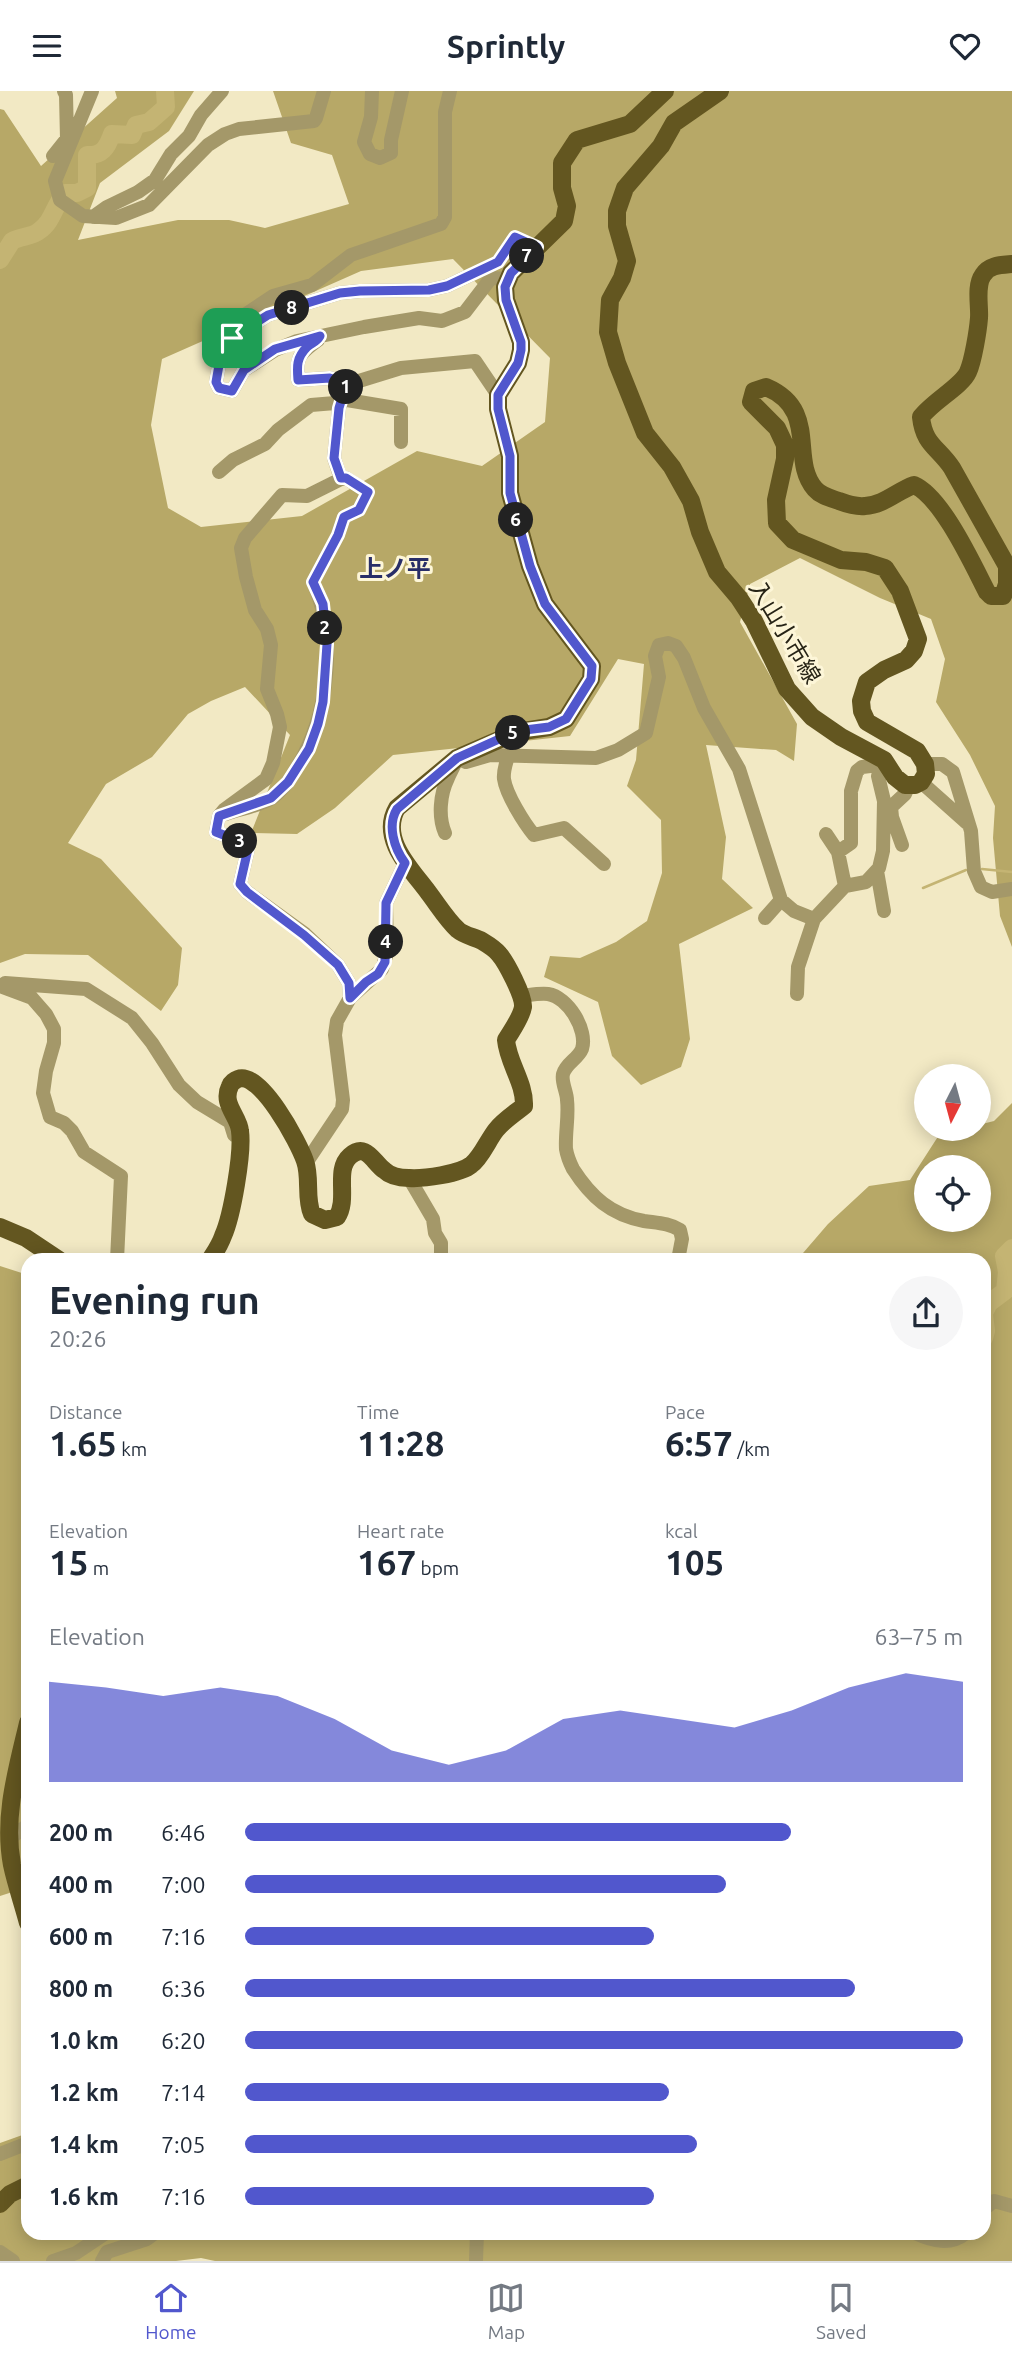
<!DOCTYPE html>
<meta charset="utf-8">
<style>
:root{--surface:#fff;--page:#f6f6f7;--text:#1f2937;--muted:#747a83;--line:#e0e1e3;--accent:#5157cd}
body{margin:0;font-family:Ubuntu,"Noto Sans JP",sans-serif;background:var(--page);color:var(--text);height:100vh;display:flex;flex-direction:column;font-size:26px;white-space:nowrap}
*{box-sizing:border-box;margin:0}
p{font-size:23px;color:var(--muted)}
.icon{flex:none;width:38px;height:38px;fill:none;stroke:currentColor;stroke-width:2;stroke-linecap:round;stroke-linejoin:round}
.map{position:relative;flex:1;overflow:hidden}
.sheet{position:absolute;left:21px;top:1162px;width:970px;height:987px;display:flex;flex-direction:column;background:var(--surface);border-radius:21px;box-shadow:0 4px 18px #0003}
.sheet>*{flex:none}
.needle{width:46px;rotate:186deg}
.controls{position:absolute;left:914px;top:973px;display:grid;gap:14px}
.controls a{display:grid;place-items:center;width:77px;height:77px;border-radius:50%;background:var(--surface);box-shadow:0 4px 18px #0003;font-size:35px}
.pin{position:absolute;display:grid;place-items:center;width:60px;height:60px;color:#fff;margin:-30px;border-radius:14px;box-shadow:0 4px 10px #0006}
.km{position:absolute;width:35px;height:35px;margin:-18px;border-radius:50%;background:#222;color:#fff;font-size:19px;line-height:35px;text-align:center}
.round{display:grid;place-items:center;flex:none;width:74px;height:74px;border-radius:37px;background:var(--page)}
.overview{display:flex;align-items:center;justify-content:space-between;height:119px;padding:0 28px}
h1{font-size:38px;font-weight:700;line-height:52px}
.stats{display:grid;grid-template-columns:repeat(3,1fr);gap:10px;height:119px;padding:7px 28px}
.stats div{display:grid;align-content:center}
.stats b{font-size:35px;font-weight:700}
.stats small{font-size:19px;font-weight:400}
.stats p{font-size:19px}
.chart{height:196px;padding:14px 28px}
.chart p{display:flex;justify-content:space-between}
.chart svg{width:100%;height:126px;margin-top:7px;fill:var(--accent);opacity:.7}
ul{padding:0 28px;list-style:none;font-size:23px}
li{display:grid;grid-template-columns:112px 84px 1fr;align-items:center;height:52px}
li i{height:18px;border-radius:9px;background:var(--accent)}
header{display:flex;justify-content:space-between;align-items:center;height:91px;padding:0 28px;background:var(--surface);font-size:32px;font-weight:700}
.tab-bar{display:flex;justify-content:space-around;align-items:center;height:98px;border-top:2px solid var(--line);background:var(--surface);font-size:19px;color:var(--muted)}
.tab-bar a{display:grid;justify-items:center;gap:4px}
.tab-bar .current{color:var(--accent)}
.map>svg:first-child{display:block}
.forest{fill:#b7a867;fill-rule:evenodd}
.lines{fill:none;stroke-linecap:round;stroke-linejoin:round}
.stream{stroke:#c4b473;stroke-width:2.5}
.river{stroke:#c4b473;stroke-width:18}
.minor{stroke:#a49869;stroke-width:14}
.major{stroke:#635620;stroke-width:18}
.route-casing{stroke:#fff;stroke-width:14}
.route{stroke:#5157cd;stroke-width:9}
.labels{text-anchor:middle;stroke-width:6;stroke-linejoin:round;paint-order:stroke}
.street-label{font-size:23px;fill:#272416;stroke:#fdf6d8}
.neighbourhood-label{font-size:24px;font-weight:bold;fill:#292e68;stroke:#fdf6d8}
</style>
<header><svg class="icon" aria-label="menu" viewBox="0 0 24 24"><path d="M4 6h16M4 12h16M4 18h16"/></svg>Sprintly<svg class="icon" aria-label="heart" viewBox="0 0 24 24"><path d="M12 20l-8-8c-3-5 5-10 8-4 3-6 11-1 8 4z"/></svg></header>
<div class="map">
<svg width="1012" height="2170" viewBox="0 0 1012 2170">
<rect width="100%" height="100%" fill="#f2e9c4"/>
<!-- forest -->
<path class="forest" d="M 115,0 L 194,0 L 169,40 L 100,92 L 78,149 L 178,129 L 229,129 L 265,137 L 349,113 L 332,64 L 291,52 L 273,0 L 1012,0 L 1012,856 L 1000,825 L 993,747 L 995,715 L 970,664 L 936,611 L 945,568 L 931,528 L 880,507 L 800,467 L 750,493 L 740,531 L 797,633 L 794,670 L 776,659 L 706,654 L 726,746 L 722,788 L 753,817 L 679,853 L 690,948 L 681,976 L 641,994 L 612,965 L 598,911 L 544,886 L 550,865 L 580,867 L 616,851 L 647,830 L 662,782 L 661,729 L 627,695 L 636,669 L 644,573 L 618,568 L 570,645 L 393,664 L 335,717 L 297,743 L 251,742 L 290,644 L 245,596 L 211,610 L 188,623 L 152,666 L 106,693 L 68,752 L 101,768 L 182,857 L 178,894 L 161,920 L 88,864 L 25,863 L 0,872 L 0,18 L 4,19 L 41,75 L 117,7 ZM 453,168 L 550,267 L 545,331 L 482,375 L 417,360 L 302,425 L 201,436 L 168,417 L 151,334 L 162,268 L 361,180 Z
M 1012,1012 L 1012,2170 L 215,2170 L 201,2167 L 176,2170 L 0,2170 L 0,2052 L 28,2042 L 28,2142 L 984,2142 L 984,1169 L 797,1169 L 828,1133 L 869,1095 L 910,1089 L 939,1044 L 963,1038 L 978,1038 L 978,1034 L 994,1030 ZM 926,1076 L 978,1076 L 978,1129 L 926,1129 Z
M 0,1175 L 28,1184 L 28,1796 L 0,1805 Z"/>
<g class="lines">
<!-- stream -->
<path class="stream" d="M 982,778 L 1012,781
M 923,797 L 966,779"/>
<!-- river -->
<path class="river" d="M 0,169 L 12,150 C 21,145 32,146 39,140 C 53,131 54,114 65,102 L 77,102 L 87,97 L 87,64 C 102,65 107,57 112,43 L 132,44 L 136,34 L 149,31 L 166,16 L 165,0
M 984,1222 L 989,1212 L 1005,1200 L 1007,1181 L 1004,1165 L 1012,1157
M 984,1223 L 986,1240 L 984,1247"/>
<!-- minor -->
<path class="minor" d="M 64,0 L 66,4 L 67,48
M 92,0 L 55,90 L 60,109 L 83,125 L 116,127 L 149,114 L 208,54 L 225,43 L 239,38 L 314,30 L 316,27 L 324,0
M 372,0 L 371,26 L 364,51 L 370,63 L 380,67 L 391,62 L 391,49 L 402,0
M 53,65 L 69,45
M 93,126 L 107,116 L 138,101 L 155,89 L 171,63 L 189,45 L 201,24 L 222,0
M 508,188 L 491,187 L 465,221 L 442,230 L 419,227 L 364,236 L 297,250 L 275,259 L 244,279 L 232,300 L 219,297 L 216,291 L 221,263 L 232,247 L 268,224 L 340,202 L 360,200 L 429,199 L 447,195 L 498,171 L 515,146 L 537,156
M 232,247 L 222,239 L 273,205 L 312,194 L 351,164 L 441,133 L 445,126 L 445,21 L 450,0
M 318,249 C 299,263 296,265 298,289 L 330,287 L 346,294
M 219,381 L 233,369 L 265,353 L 278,339 L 311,314 L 335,312 L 341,308 L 401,318 L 401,351
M 508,665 C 506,673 503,680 504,688 C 506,703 524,732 534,744 L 564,737 L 604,773
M 925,673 L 942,673 L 953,681 L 971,740 L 974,780 L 981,796 L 992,801 L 1012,798
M 921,691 L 967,732
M 226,723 C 240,718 259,715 272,707 C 282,700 290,689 296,678 C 328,626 338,548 313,491 L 338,444 L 344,426 L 359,419 L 367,401 L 346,387 L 341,388
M 445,742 C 438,726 440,703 448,687 C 451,680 455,674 457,667 L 466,671 L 490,664 L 596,667 L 618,659 L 646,642 L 659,586 L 655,565 L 659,554 L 668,552 L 676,555 L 684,567 L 704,617 L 739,678 L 781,809 L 794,820 L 814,828 L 845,795 L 866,791 L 879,777 L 883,760 L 884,710 L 878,685 L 887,673
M 826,743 L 838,761
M 902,754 L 892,726 L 891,716 L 905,703 L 909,694
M 877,780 L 884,820
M 845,795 L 838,761 L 851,752 L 851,700 L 857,680 L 862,676 L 887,673
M 765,827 L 781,809
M 5,892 L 86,898 L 132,927 L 152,952 L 179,994 L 197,1011 L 230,1031 L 234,1044
M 0,895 L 32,907 L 46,923 L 54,938 L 54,952 L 46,980 L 43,1002 L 50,1026 L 64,1032 L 72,1040 L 84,1061 L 121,1085 L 117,1169
M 797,903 L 798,876 L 814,828
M 521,905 C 530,904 540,902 548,903 C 568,906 588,939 582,958 C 578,968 566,972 563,983 C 561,991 567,1001 567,1009 C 569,1025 565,1042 566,1058 C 567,1064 570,1072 573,1078 C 591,1106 611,1124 644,1130 C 657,1132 669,1132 680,1139 L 682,1148 L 678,1169
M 350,907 L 349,892 L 338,874 L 305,843 L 247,801 L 240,793 L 248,758 L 244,752 L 216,741 L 219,725 L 224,719 L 266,688 L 273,672 L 280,636 L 277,623 L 267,598 L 271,554 L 267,538 L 255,519 L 246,486 L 241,457 L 245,447 L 282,404 L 307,405 L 341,388 L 334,367 L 339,317 L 346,294 L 401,277 L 475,270 L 498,304
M 306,1072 L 342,1018 L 343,1009 L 335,944 L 337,930 L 350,907 L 382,878 L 387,862 L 386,812 L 405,772
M 409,1087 L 433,1128 L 435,1142 L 441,1152 L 441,1169
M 10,1747 L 28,1734
M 0,2063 L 28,2052
M 984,2118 L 994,2110 L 1012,2115
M 915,2142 C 933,2150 950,2155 966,2142
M 0,2161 L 13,2170
M 53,2170 L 76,2162 L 106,2142
M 102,2170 L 107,2161 L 147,2148 L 155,2142
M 476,2170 L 477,2142"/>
<!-- major -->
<path class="major" d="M 720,0 L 674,32 L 661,55 L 625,97 L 617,120 L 617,135 L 627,170 L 622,187 L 610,209 L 608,241 L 617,272 L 645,342 L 672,376 L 691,410 L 700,441 L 717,481 L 739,507 L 754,530 L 787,598 L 812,626 L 841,646 L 884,669 L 895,686 L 905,694 L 915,694 L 921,691 L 926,683 L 925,673 L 917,660 L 867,631 L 862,620 L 861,610 L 867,591 L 884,579 L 906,569 L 914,560 L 918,548 L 900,500 L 885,477 L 866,471 L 841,469 L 793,449 L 777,432 L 776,409 L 785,368 L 785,354 L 777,337 L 751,311 L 754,300 L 766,296 C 820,319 789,368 815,398 C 821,405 830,407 839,410 C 847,413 856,416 865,415 C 884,414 897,400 914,394 C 942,406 973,474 987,501 L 991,505 L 1003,505 L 1007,493 L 1007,475 L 952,377 C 938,356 924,354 921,326 C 933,310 962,295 968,281 C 973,270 978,240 979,227 C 980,215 975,195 983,184 C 989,174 1001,174 1012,173
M 0,1136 L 26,1147 L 59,1169
M 210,1169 C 215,1161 220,1154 223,1145 C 232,1125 243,1062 240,1040 C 239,1025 221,1013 230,995 C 231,992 235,989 238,988 C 260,979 299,1052 305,1070 C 311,1087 305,1107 312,1123 L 325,1129 L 337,1126 C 349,1108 334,1079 350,1065 C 366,1051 373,1071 384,1079 C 390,1085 401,1087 409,1087 C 423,1088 460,1083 471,1074 C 481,1067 488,1049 496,1039 C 503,1030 515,1022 524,1015 C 525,992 508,972 506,949 C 512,939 521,927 523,916 C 524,905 506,871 499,863 C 496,859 487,853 482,850 C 475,846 465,845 458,839 C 447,829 438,814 428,801 C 412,779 379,748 397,717 L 457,667 L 517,641 L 549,636 L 566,628 L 591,588 L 592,575 L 545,513 L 530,475 L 510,402 L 510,365 L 498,318 L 498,304 L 518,272 L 521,259 L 521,251 L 506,209 L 505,196 L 511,182 L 564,130 L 567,115 L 562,97 L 562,72 L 577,49 L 630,33 L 665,0
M 28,1632 C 17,1679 3,1725 12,1774 C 16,1793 23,1813 28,1832
M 0,2113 L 10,2103 L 28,2094"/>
</g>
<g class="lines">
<defs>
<path id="route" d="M 515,146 L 537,156 L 511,182 L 505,196 L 506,209 L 521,251 L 521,259 L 518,272 L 498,304 L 498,318 L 510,365 L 510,402 L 530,475 L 545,513 L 592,575 L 591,588 L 566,628 L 549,636 L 517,640 L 457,667 L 397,718 C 387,734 394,757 405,772 L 386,812 L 385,871 L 378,883 L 366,891 L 350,907 L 349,892 L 338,874 L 304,844 L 247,801 L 240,793 L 248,758 L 244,752 L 216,741 L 219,725 L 271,707 L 288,691 L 309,658 L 318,633 L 323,611 L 327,553 L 323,513 L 313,491 L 338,444 L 344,426 L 359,419 L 368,401 L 346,387 L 341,387 L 334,367 L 339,317 L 346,294 L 330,287 L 298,289 C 297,276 296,267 307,256 C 312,251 316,252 320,245 L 275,258 L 244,279 L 232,300 L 219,297 L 216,291 L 221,263 L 232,247 L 268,224 L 340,202 L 360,200 L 429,199 L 447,195 L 498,171 Z"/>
</defs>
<!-- route casing -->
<use href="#route" class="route-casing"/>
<!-- route -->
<use href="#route" class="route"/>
</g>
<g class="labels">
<!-- street labels -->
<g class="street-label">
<text transform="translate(785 541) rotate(59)" y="8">入山小市線</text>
</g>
<!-- neighbourhood labels -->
<g class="neighbourhood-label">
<text x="395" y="486">上ノ平</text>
</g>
</g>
</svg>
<div class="controls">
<a><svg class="needle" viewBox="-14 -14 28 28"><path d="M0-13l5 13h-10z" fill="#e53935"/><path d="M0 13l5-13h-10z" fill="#747a83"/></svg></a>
<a><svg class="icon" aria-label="locate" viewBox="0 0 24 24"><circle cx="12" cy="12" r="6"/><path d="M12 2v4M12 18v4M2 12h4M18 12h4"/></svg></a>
</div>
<div class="pin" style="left:232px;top:247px;background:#1e9e55"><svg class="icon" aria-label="arrive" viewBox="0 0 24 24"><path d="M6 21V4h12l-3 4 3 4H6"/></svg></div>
<b class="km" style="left:346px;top:296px">1</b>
<b class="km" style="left:325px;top:537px">2</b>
<b class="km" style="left:240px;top:750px">3</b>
<b class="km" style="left:386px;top:851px">4</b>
<b class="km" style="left:513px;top:642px">5</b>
<b class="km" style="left:516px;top:429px">6</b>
<b class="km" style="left:527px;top:165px">7</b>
<b class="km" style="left:292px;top:217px">8</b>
<section class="sheet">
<div class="overview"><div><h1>Evening run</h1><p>20:26</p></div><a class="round"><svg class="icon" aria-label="share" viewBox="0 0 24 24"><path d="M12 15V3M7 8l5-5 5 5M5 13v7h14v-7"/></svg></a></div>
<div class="stats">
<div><p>Distance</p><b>1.65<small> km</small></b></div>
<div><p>Time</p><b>11:28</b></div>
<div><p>Pace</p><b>6:57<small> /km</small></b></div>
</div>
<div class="stats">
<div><p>Elevation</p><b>15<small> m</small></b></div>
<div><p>Heart rate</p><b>167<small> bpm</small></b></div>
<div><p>kcal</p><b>105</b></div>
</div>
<div class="chart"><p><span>Elevation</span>63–75 m</p>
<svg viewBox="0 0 160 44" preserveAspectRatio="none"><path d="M0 44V9L10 11L20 14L30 11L40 14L50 22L60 33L70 38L80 33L90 22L100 19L110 22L120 25L130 19L140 11L150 6L160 9V44z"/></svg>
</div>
<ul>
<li><b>200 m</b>6:46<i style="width:76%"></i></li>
<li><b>400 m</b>7:00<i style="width:67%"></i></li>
<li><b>600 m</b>7:16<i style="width:57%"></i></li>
<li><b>800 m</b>6:36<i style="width:85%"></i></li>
<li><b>1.0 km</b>6:20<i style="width:100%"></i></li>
<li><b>1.2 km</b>7:14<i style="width:59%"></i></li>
<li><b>1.4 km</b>7:05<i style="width:63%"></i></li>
<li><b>1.6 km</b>7:16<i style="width:57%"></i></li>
</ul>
</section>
</div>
<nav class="tab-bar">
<a class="current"><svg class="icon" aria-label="home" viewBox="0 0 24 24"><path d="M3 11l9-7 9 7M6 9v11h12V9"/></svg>Home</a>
<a><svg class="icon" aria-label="map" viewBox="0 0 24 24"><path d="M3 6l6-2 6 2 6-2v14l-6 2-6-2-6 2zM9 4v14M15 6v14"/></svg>Map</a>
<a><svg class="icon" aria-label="saved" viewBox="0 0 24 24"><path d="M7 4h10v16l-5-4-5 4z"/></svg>Saved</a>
</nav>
